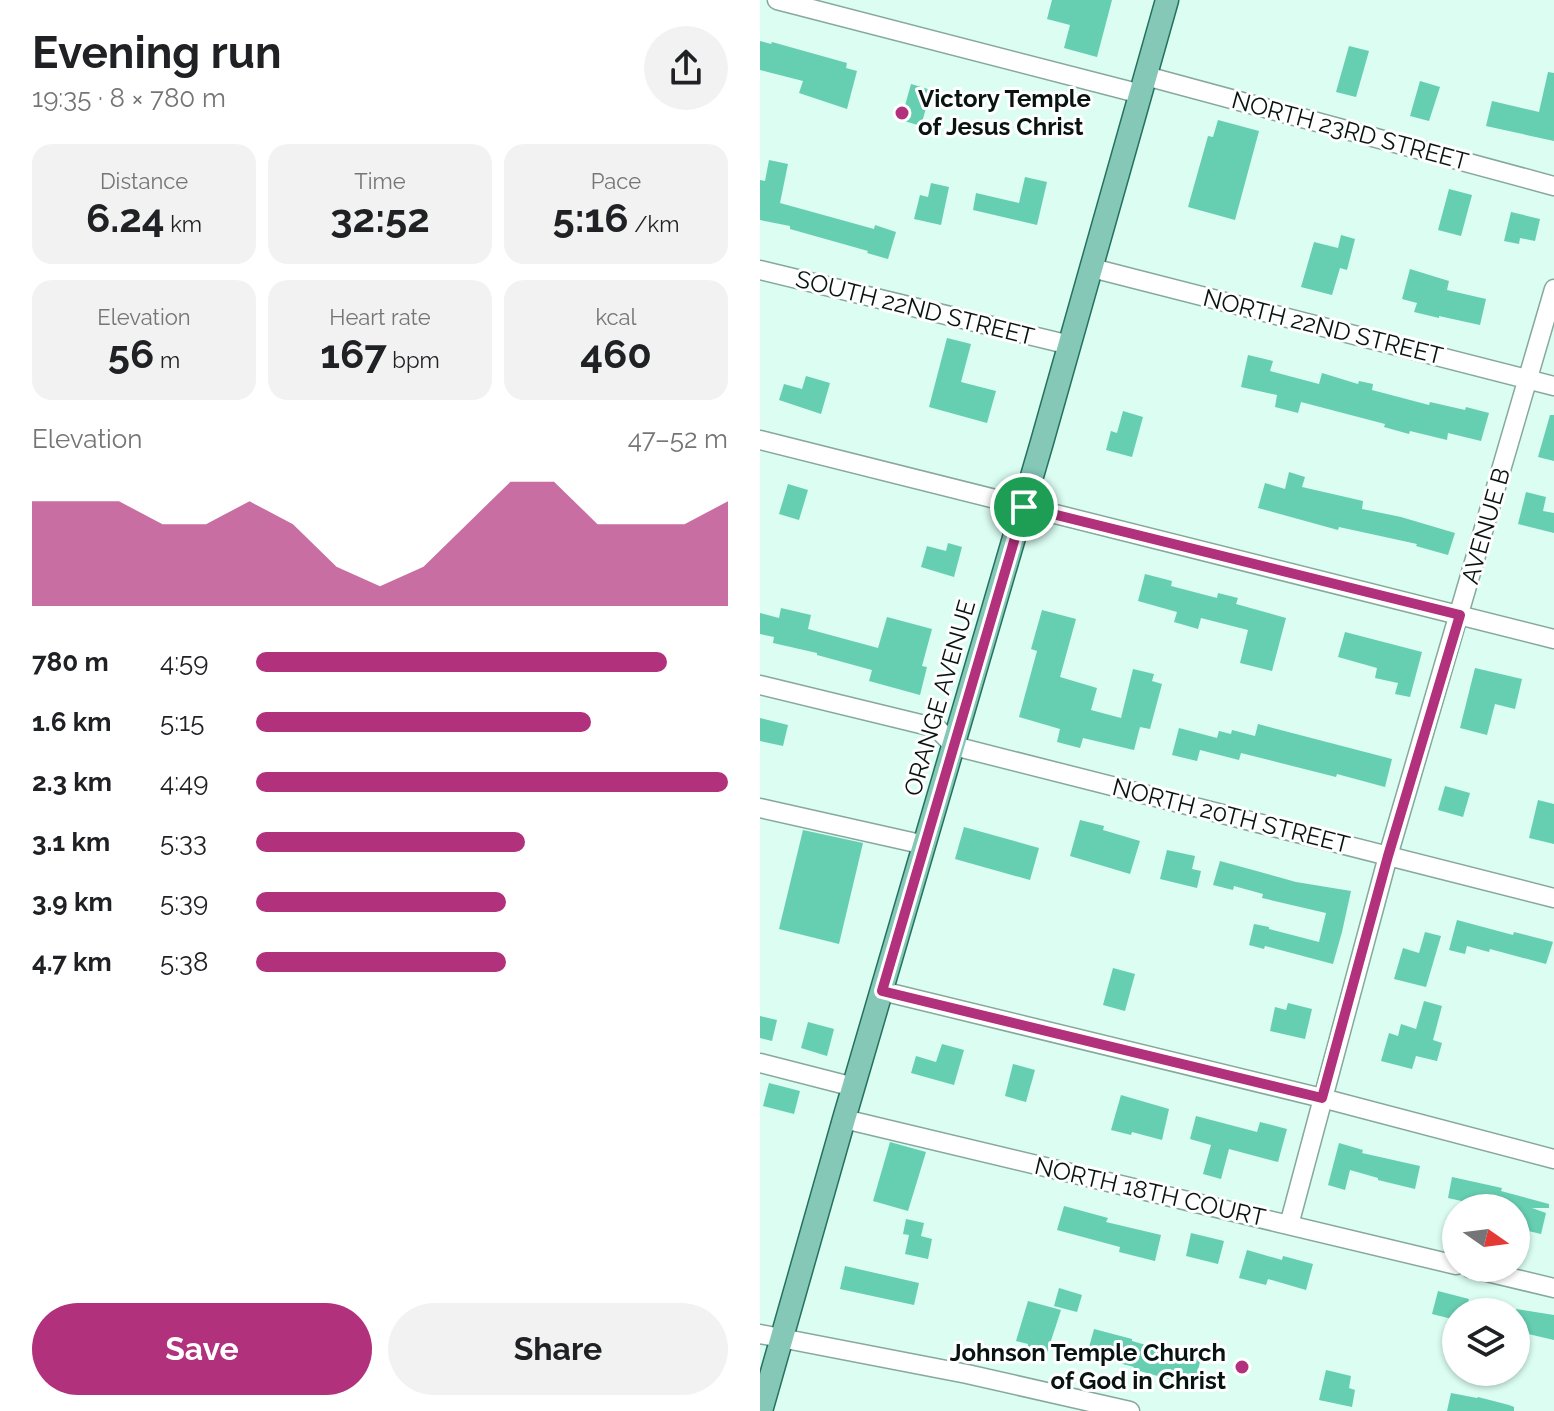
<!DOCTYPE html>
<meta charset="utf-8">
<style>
:root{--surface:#fff;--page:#f2f2f2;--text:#202124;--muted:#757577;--accent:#b2317c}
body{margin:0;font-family:Raleway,sans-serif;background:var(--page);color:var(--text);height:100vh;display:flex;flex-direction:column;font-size:30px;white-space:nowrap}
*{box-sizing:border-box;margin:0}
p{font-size:26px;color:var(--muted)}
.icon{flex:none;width:44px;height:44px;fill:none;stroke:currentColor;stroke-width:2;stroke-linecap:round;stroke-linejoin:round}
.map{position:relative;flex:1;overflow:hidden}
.details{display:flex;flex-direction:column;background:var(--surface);width:760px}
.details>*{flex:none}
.needle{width:52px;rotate:104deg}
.buttons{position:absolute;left:682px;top:1194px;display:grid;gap:16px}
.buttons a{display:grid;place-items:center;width:88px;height:88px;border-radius:50%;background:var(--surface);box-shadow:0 2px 6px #0004;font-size:40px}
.pin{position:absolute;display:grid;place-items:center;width:68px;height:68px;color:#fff;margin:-34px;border:4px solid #fff;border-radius:50%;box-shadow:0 2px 8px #0007}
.round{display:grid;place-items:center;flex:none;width:84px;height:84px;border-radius:42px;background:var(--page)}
.overview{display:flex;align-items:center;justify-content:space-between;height:136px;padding:0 32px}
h1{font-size:44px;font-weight:700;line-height:60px}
.stats{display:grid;grid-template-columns:repeat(3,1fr);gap:12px;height:136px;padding:8px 32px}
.stats div{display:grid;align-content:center;border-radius:20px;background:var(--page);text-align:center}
.stats b{font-size:40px;font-weight:700}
.stats small{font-size:22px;font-weight:400}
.stats p{font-size:22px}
.chart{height:224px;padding:16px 32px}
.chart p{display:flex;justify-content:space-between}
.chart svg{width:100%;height:144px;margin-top:8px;fill:var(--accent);opacity:.7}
.button{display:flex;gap:16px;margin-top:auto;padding:16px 32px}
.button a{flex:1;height:92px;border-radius:48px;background:var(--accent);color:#fff;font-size:32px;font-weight:700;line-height:92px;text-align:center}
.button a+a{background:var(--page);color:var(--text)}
ul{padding:0 32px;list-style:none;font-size:26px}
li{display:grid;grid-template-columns:128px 96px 1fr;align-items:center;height:60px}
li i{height:20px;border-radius:10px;background:var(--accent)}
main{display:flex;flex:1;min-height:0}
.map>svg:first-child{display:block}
.building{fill:#66ceb1}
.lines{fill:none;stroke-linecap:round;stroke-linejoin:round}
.minor-casing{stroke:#87a89d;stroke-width:21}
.major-casing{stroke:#24725e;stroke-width:25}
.minor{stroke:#fff;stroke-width:18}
.major{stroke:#85c8b8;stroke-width:22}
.route-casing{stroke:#fff;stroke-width:16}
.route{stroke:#b2317c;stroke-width:10}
.poi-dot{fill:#b2317c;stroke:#fff;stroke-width:3}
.labels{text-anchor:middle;stroke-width:6;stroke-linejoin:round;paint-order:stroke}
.poi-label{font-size:24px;font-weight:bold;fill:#081411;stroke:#fff;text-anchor:start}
.street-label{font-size:24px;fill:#081411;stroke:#fff}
</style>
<main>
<section class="details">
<div class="overview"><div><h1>Evening run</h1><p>19:35 · 8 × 780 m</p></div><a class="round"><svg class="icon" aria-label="share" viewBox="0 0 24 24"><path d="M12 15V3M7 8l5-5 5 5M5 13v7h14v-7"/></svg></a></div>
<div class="stats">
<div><p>Distance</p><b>6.24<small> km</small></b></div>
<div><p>Time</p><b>32:52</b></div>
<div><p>Pace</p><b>5:16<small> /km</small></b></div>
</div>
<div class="stats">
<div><p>Elevation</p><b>56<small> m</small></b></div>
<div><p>Heart rate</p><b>167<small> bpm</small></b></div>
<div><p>kcal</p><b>460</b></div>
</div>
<div class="chart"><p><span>Elevation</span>47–52 m</p>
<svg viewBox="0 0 160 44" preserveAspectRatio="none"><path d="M0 44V12L10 12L20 12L30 19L40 19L50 12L60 19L70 32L80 38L90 32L100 19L110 6L120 6L130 19L140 19L150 19L160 12V44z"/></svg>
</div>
<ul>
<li><b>780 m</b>4:59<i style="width:87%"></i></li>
<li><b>1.6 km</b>5:15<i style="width:71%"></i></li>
<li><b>2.3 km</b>4:49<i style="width:100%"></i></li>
<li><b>3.1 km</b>5:33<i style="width:57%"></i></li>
<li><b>3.9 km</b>5:39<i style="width:53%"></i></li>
<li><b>4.7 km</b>5:38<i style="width:53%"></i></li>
</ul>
<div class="button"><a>Save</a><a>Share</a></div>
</section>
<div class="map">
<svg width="794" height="1411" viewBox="0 0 794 1411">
<rect width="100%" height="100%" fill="#dbfdf2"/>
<!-- building -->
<path class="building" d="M 292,0 L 352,0 L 337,57 L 304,48 L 310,25 L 287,19 Z
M 0,41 L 11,44 L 12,42 L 87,63 L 86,68 L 97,71 L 87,109 L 39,93 L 43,81 L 0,70 Z
M 589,46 L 609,51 L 596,97 L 576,92 Z
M 788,72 L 794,73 L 794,141 L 726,126 L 732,101 L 779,112 Z
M 660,81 L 680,87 L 669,121 L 650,116 Z
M 151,84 L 171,90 L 161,126 L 141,120 Z
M 458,120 L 499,131 L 475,220 L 428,207 L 448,136 L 453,137 Z
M 9,160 L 28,164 L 20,203 L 114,229 L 115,225 L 136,232 L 128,259 L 107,253 L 108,251 L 30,229 L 30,226 L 0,220 L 0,180 L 5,181 Z
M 265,177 L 287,182 L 277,225 L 213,210 L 216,193 L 259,203 Z
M 171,183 L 189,187 L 181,225 L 154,219 L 160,195 L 168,197 Z
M 689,189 L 712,195 L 701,236 L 678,230 Z
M 751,212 L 780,219 L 775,241 L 760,238 L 759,244 L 744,241 Z
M 581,235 L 595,239 L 587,270 L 580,268 L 572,295 L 541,287 L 554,242 L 578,248 Z
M 650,269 L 689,281 L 687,290 L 726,299 L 720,325 L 679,316 L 679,318 L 654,312 L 657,303 L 642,299 Z
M 187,338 L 211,344 L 201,382 L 236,391 L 227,423 L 169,407 Z
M 488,355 L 513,361 L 510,371 L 559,384 L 562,373 L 598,384 L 599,381 L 613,384 L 612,390 L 669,405 L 670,402 L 705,410 L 706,407 L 729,413 L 721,441 L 688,433 L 687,440 L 650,431 L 649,434 L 624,427 L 625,424 L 541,402 L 538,413 L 515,407 L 517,395 L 481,387 Z
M 46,376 L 70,383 L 61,414 L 19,400 L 24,384 L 42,389 Z
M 363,411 L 383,417 L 372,457 L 346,450 L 351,431 L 357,433 Z
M 790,415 L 794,415 L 794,461 L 778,457 Z
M 529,472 L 545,477 L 542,487 L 603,501 L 602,509 L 641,517 L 695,533 L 688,555 L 656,546 L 657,544 L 579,527 L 578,530 L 498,508 L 505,483 L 525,489 Z
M 28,484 L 48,490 L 39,520 L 19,514 Z
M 766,492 L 786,497 L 783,511 L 794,513 L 794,533 L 758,524 Z
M 188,543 L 202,547 L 194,577 L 161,567 L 167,546 L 186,551 Z
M 385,574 L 412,581 L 411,586 L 457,598 L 458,593 L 478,598 L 476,604 L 526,618 L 512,671 L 480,663 L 488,630 L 441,618 L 438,629 L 414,622 L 417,612 L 378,601 Z
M 21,608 L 51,615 L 48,629 L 118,648 L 127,617 L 172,629 L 162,666 L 167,667 L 160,695 L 109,681 L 112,670 L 57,655 L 57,653 L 13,643 L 14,637 L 0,634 L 0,613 L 19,618 Z
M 282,610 L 316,619 L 300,677 L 337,688 L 331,710 L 361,718 L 373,669 L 394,674 L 392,681 L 402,684 L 390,729 L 380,727 L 374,750 L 323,738 L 320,748 L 297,742 L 300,729 L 259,717 L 277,651 L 271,649 Z
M 585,632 L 662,652 L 650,697 L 635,694 L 638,683 L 615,678 L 617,668 L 578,657 Z
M 715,668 L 762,679 L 755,709 L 735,704 L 727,735 L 700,728 Z
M 0,718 L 28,725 L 23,746 L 0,741 Z
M 498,724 L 632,759 L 625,787 L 577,774 L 576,777 L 481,753 L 479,760 L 440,750 L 437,761 L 412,755 L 419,728 L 457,738 L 459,731 L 471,734 L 472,730 L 495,736 Z
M 685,786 L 710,793 L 703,817 L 678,810 Z
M 778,800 L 794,804 L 794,844 L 769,838 Z
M 320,820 L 344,826 L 343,830 L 380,841 L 370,874 L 310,856 Z
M 204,827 L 279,848 L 270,880 L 195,859 Z
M 43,830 L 103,843 L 79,944 L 19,929 Z
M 407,850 L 435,856 L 432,869 L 441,871 L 437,888 L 400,879 Z
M 460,861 L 536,882 L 591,891 L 582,932 L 573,964 L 505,946 L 504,949 L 489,945 L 494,924 L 509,927 L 509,929 L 559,942 L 566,913 L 502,898 L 503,894 L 474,886 L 473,890 L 453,885 Z
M 697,920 L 753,935 L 754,932 L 793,942 L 786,964 L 730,949 L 729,952 L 707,946 L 705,954 L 689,950 Z
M 665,932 L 681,936 L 666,987 L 634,979 L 643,948 L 659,953 Z
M 353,968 L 375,974 L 365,1011 L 343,1005 Z
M 664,1001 L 682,1006 L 673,1040 L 682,1043 L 677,1061 L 656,1056 L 652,1069 L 621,1061 L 629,1033 L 638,1036 L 641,1024 L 656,1029 Z
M 528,1003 L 552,1009 L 545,1039 L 510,1031 L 515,1007 L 526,1010 Z
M 0,1016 L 17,1020 L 12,1041 L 0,1038 Z
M 48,1022 L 74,1029 L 67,1056 L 41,1048 Z
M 182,1044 L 204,1050 L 194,1085 L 151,1073 L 156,1056 L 176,1062 Z
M 253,1064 L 275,1070 L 266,1102 L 245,1096 Z
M 9,1083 L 40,1091 L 34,1114 L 3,1106 Z
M 361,1095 L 409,1109 L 402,1140 L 372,1132 L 371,1135 L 351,1130 Z
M 436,1116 L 497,1132 L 500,1122 L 527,1129 L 518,1162 L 469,1149 L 461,1179 L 443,1174 L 451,1145 L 430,1139 Z
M 130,1142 L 166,1152 L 148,1211 L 113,1201 Z
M 579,1143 L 603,1150 L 602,1153 L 660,1166 L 655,1189 L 618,1180 L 618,1178 L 590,1170 L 585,1190 L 568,1185 Z
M 692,1177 L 742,1188 L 741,1191 L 789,1204 L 789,1208 L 772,1208 L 786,1213 L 781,1234 L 756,1228 L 756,1208 L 733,1208 L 688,1198 Z
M 304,1206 L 348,1218 L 346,1222 L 401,1235 L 395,1261 L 359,1252 L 360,1247 L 297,1230 Z
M 146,1219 L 164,1223 L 161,1236 L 172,1239 L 168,1259 L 145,1254 L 149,1235 L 143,1234 Z
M 431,1233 L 464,1241 L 458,1264 L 426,1256 Z
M 487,1250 L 522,1260 L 523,1256 L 553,1264 L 546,1290 L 508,1279 L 506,1285 L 479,1278 Z
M 85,1266 L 159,1283 L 154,1305 L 80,1289 Z
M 299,1288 L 322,1295 L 317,1312 L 294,1306 Z
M 678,1291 L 709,1299 L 705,1312 L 696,1312 L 696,1320 L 672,1314 Z
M 268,1301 L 301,1310 L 286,1356 L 267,1351 L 268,1344 L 256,1341 Z
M 756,1309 L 794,1315 L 794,1340 L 756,1331 Z
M 334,1329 L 372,1339 L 372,1341 L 420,1355 L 422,1348 L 442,1353 L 434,1388 L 414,1383 L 415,1381 L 373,1369 L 374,1367 L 348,1360 L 349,1356 L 328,1351 Z
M 566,1370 L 591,1376 L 589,1388 L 595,1390 L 592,1407 L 559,1400 Z
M 691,1393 L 717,1398 L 718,1397 L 749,1405 L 754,1407 L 754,1411 L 687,1411 Z"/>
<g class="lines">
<defs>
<path id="minor" d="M 17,0 L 381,94
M 386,76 L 794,186
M 332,268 L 794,386
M 0,270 L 310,345
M 0,440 L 794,639
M 0,685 L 177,728 L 194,746 L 794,898
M 0,808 L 165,845
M 122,991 L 562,1098 L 794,1159
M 0,1063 L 94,1087
M 84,1119 L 696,1265
M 529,1225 L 628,856 L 794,289
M 710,1268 L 794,1288
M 0,1334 L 207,1374 L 370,1411"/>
<path id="major" d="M 1,1411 L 84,1119 L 282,442 L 407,0"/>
</defs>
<!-- minor casing -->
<use href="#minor" class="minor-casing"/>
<!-- major casing -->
<use href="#major" class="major-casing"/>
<!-- minor -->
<use href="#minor" class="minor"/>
<!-- major -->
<use href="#major" class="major"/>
</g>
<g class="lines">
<defs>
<path id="route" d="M 264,507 L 700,615 L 628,856 L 562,1098 L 122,991 Z"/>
</defs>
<!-- route casing -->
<use href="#route" class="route-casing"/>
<!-- route -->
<use href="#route" class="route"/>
</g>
<!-- markers -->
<g class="poi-dot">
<circle cx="142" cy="113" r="8"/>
<circle cx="482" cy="1367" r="8"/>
</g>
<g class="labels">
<!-- poi labels -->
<g class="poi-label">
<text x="158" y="107">Victory Temple<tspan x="158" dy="28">of Jesus Christ</tspan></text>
<text x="466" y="1361" text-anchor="end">Johnson Temple Church<tspan x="466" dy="28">of God in Christ</tspan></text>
</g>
<!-- street labels -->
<g class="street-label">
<text transform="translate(590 131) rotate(15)" y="8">NORTH 23RD STREET</text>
<text transform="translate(155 308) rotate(14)" y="8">SOUTH 22ND STREET</text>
<text transform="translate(563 327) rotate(14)" y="8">NORTH 22ND STREET</text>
<text transform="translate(726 526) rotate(-74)" y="8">AVENUE B</text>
<text transform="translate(180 698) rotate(-74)" y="8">ORANGE AVENUE</text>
<text transform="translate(471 816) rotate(14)" y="8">NORTH 20TH STREET</text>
<text transform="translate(390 1192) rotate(13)" y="8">NORTH 18TH COURT</text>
</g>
</g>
</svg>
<div class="buttons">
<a><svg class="needle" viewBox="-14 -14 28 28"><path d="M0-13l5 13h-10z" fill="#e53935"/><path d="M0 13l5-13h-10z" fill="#757577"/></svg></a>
<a><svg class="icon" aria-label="layers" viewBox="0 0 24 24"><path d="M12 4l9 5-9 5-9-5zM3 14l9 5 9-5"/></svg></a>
</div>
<div class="pin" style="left:264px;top:507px;background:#1e9e55"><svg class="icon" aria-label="arrive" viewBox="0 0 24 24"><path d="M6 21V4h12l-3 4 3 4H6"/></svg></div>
</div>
</main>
